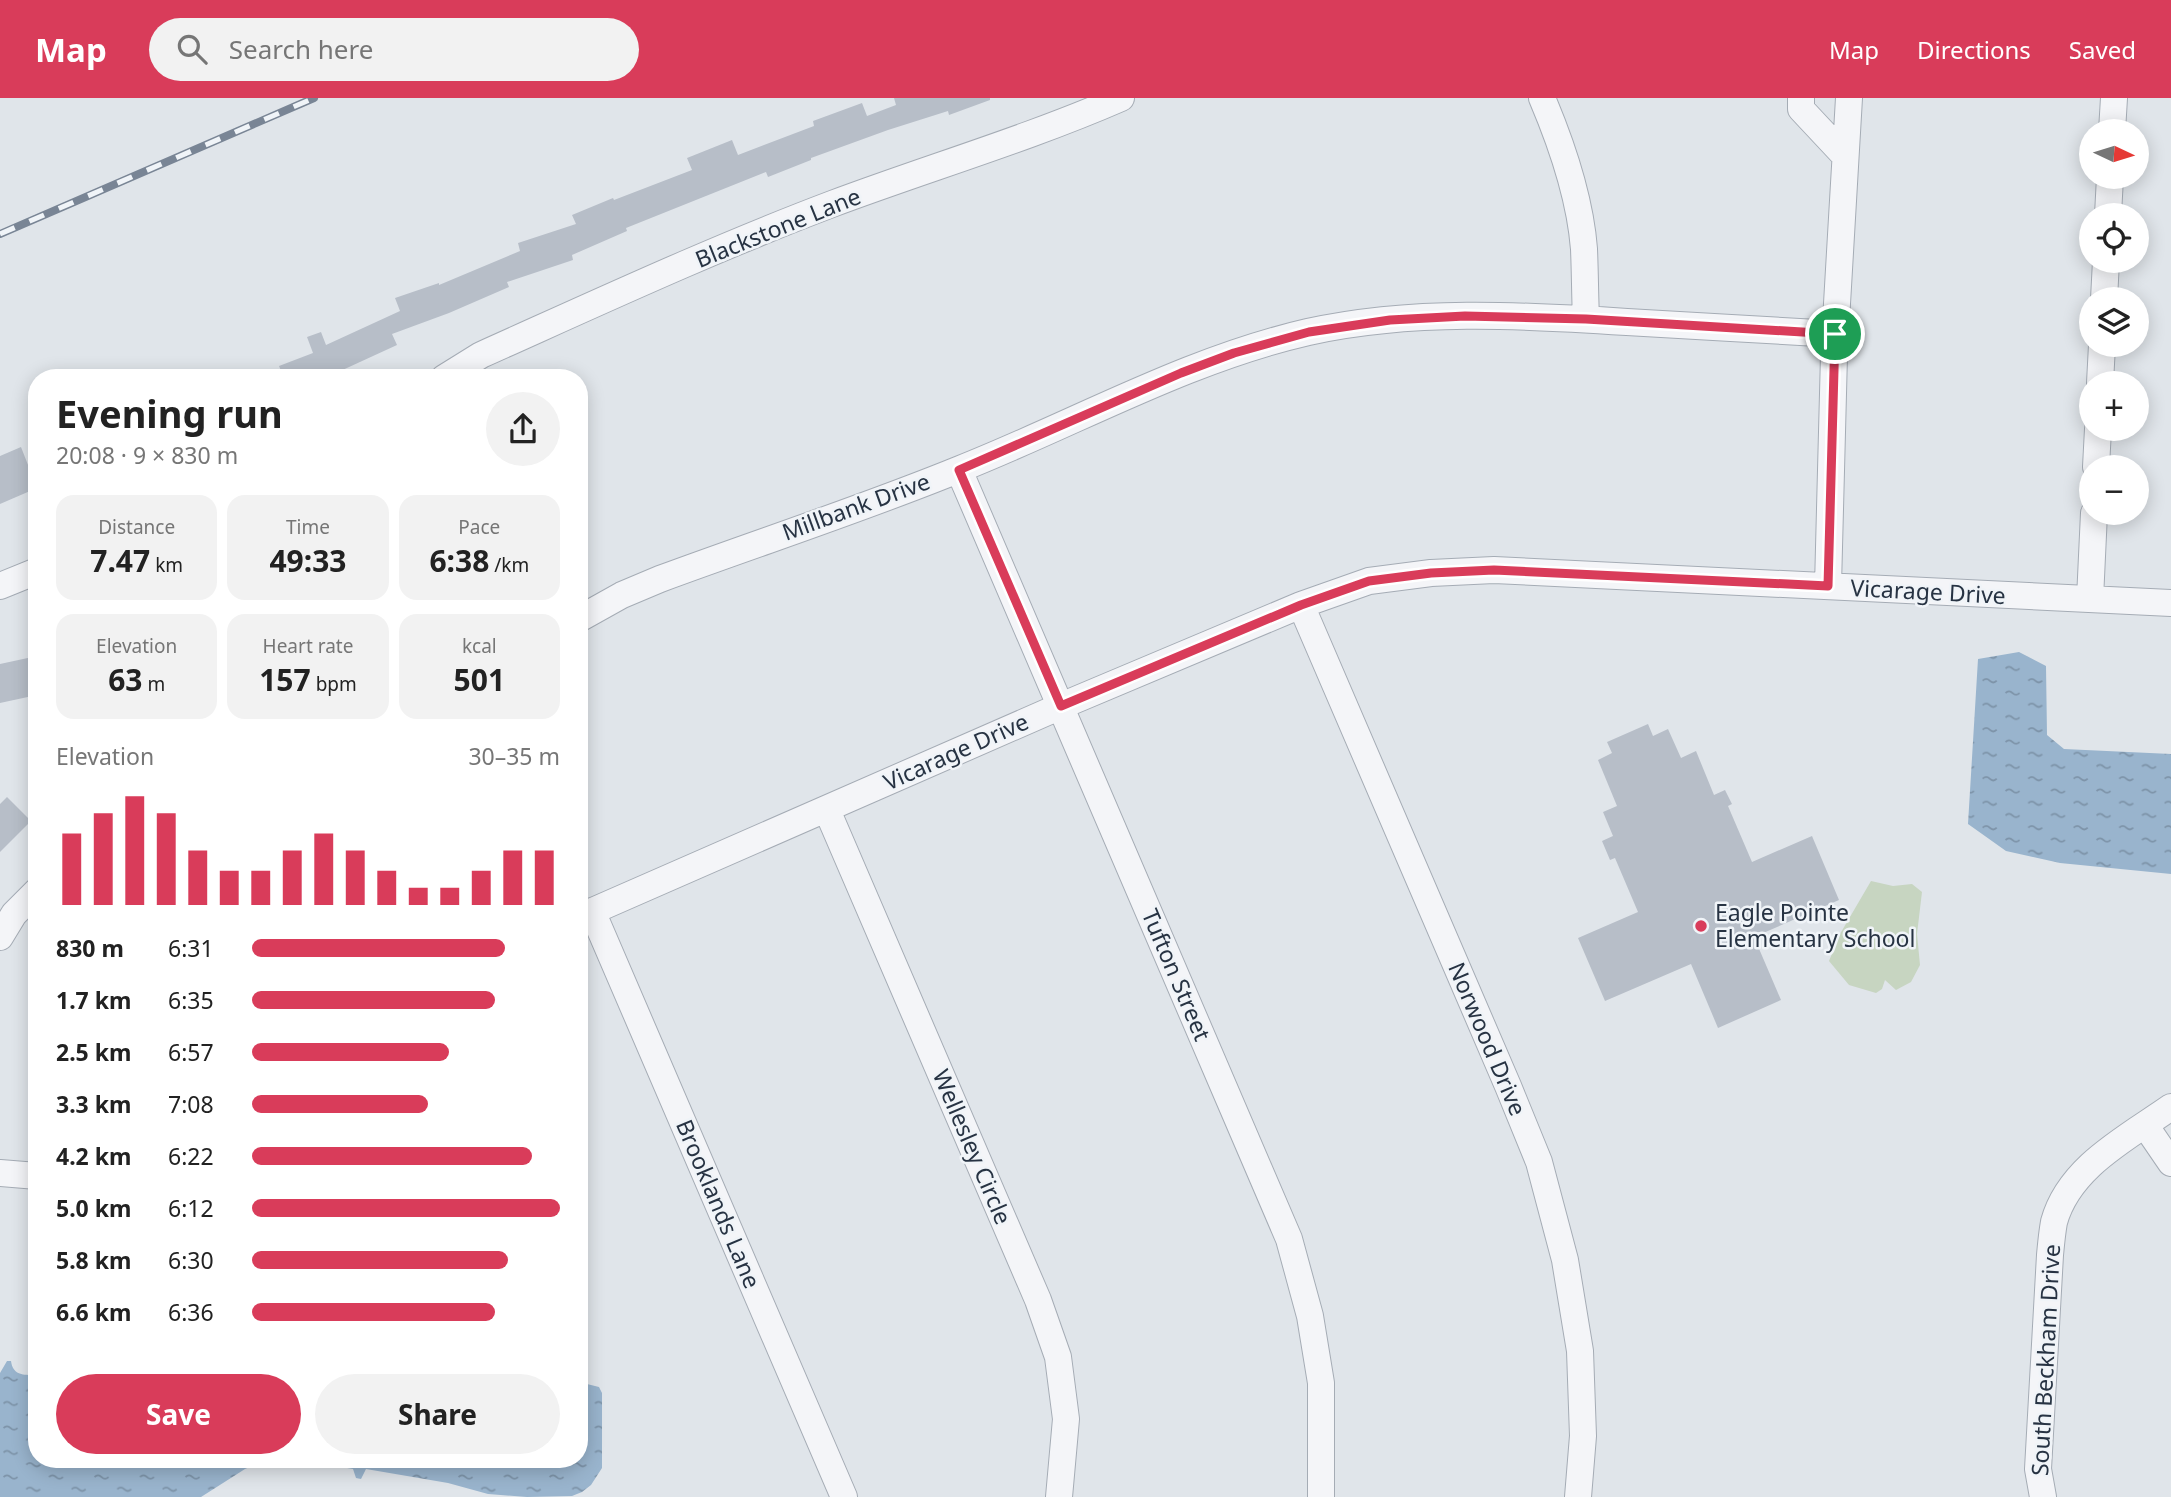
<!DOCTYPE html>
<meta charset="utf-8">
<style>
:root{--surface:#fff;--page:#f2f2f2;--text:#222;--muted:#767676;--accent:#d93c5a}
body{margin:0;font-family:"Noto Sans",sans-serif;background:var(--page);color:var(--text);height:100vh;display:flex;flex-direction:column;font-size:26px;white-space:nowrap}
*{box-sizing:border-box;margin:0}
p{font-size:23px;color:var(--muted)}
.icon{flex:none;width:38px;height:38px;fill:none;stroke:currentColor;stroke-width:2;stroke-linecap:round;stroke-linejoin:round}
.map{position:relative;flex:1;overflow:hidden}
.sheet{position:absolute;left:28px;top:271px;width:560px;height:1099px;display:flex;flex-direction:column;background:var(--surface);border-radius:28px;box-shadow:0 4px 18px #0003}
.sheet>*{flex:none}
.needle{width:46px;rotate:94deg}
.controls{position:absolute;left:2079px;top:21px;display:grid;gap:14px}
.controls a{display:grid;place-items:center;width:70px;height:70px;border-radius:50%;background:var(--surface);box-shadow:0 4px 18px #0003;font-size:35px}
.pin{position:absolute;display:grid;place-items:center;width:60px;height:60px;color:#fff;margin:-30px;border:4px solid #fff;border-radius:50%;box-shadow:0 2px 7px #0007}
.round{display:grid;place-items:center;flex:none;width:74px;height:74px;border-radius:37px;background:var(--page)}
.overview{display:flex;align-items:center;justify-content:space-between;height:119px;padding:0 28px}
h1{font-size:38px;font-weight:700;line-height:52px}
.metrics{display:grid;grid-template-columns:repeat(3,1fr);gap:10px;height:119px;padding:7px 28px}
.metrics div{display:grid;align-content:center;border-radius:18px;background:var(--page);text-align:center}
.metrics b{font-size:30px;font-weight:700}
.metrics small{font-size:19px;font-weight:400}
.metrics p{font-size:19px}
.chart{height:196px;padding:14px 28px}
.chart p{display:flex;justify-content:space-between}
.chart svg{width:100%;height:126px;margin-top:7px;stroke:var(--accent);stroke-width:6}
.primary-button{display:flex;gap:14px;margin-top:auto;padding:14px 28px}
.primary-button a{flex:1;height:80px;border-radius:42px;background:var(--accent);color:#fff;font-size:28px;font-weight:700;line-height:80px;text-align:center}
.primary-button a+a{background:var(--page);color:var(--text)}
ul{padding:0 28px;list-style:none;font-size:23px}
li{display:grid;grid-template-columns:112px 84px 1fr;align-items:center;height:52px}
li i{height:18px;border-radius:9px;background:var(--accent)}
header{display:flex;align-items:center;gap:42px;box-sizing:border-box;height:98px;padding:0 35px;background:var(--accent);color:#fff}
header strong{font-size:33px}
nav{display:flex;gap:38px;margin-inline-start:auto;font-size:24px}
.search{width:490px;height:63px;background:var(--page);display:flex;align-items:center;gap:18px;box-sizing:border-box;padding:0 24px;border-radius:38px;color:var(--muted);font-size:26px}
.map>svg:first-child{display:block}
.green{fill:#c7d5c1}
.water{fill:url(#water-ripples)}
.building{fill:#b7bec8}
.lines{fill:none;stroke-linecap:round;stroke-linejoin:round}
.minor-casing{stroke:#a5acb5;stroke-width:28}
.minor{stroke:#f4f5f8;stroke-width:26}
.rail-casing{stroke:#798595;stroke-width:8}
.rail{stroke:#f0f4f8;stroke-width:5;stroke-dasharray:16;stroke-linecap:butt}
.route-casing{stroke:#fff;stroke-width:14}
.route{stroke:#d93c5a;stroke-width:9}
.poi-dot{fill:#d93c5a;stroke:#f0f4f8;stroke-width:2.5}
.labels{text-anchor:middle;stroke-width:5;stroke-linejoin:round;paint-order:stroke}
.street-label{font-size:23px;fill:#273343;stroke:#f0f4f8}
.poi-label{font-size:23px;fill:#273343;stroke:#f0f4f8;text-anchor:start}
</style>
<header>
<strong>Map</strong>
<div class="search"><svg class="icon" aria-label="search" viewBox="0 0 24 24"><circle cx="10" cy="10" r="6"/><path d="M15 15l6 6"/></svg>Search here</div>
<nav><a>Map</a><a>Directions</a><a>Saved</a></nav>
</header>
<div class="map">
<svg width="2171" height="1399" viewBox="0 0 2171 1399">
<defs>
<pattern id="water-ripples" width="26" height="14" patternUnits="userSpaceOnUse" patternTransform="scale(1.75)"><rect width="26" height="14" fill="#99b4cd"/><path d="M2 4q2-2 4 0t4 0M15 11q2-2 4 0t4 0" fill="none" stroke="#7d93a8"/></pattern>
</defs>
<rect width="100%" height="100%" fill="#e0e5ea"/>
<!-- green -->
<path class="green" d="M 1871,783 L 1893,788 L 1912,786 L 1922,794 L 1917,836 L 1920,867 L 1911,884 L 1896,892 L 1885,882 L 1882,891 L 1876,895 L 1849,887 L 1829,863 L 1840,836 Z"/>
<!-- water -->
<path class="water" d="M 2019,554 L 2046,568 L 2047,637 L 2064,651 L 2171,656 L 2171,776 L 2060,765 L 2006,753 L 1968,726 L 1978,561 Z
M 7,1263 L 11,1263 C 13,1278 24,1277 37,1277 L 37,1362 L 283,1362 L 259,1365 L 245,1371 L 201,1399 L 0,1399 L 0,1275 Z
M 579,1284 L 599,1289 L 602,1295 L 602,1370 L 591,1387 L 582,1394 L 572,1398 L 527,1399 L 488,1396 L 448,1385 L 366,1371 L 361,1381 L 356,1380 L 353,1371 L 300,1362 L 579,1362 Z"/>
<!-- building -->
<path class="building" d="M 894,0 L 990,0 L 990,2 L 949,17 L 948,13 L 888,32 L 811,60 L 811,62 L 768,79 L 766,74 L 626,130 L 627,133 L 572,157 L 573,162 L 507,184 L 509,189 L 449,215 L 392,236 L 397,247 L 336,275 L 337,280 L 284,280 L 279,268 L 313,255 L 307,239 L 321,234 L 326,247 L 400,213 L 395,200 L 439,185 L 439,187 L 520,153 L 518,145 L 576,126 L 572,117 L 613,100 L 614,102 L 692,72 L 687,60 L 732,42 L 738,57 L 814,28 L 813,23 L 862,5 L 867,18 L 896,7 Z
M 21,349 L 37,390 L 0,406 L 0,358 Z
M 37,558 L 37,597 L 0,605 L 0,566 Z
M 1648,626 L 1653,638 L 1668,631 L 1681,660 L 1696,653 L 1714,697 L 1725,692 L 1732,706 L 1728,708 L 1752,764 L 1812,738 L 1839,802 L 1754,839 L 1781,902 L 1718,930 L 1691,866 L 1605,903 L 1578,840 L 1638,814 L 1615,760 L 1610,762 L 1602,743 L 1613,738 L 1603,714 L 1617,708 L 1598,662 L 1612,655 L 1607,644 Z
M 7,699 L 31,723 L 0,754 L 0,706 Z"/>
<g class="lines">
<defs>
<path id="minor" d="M 1542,0 C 1562,47 1580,99 1584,151 C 1585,174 1585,198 1586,221
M 1801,0 L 1801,11 L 1845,58
M 2112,33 L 2114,0
M 2108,117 L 2110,79
M 2104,201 L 2106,163
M 444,280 L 481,257 C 597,205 713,151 832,106 C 928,70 1027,41 1121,0
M 2100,285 L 2102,247
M 2096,369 L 2098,331
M 959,372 L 1289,1141 L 1310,1218 L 1321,1285 L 1321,1399
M 0,488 L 37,473
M 1828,488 L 1834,257 L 1849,0
M 2090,501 L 2094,415
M 1301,507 L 1508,988 L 1539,1064 L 1565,1162 L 1580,1253 L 1583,1338 L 1578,1399
M 579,521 L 622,497 L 660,481 C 760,444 862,411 960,371 C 1076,325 1186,262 1308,234 C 1412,211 1521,217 1627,224 C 1696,228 1766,232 1835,236
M 827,712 L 1038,1202 L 1058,1259 L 1066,1321 L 1059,1399
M 592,813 L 844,1399
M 579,819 L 1061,608 L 1301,507 L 1369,483 L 1431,475 L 1494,472 L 2171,505
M 0,839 L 14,816 L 37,793
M 2145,1027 L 2171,1065
M 0,1075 L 37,1078
M 2043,1399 L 2038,1371 L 2050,1157 C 2051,1146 2052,1135 2054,1124 C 2069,1069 2127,1040 2171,1009"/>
</defs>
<!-- minor casing -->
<use href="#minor" class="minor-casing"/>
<!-- minor -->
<use href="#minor" class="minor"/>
<defs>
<path id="rail" d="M 0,136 L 314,0"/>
</defs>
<!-- rail casing -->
<use href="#rail" class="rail-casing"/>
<!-- rail -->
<use href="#rail" class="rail"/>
</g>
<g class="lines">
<defs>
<path id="route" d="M 1465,218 L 1586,221 L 1835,236 L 1828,488 L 1494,472 L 1431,475 L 1369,483 L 1301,507 L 1061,608 L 959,372 L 1181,275 L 1234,255 L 1309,234 L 1390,222 Z"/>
</defs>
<!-- route casing -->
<use href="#route" class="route-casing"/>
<!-- route -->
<use href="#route" class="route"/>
</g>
<!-- markers -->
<circle class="poi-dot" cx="1701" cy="828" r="7"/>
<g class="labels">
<!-- street labels -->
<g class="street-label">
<text transform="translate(778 130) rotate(-22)" y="8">Blackstone Lane</text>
<text transform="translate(856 409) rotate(-20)" y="8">Millbank Drive</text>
<text transform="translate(1928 494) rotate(3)" y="8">Vicarage Drive</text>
<text transform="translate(956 654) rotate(-24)" y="8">Vicarage Drive</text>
<text transform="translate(1176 877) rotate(67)" y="8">Tufton Street</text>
<text transform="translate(1487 941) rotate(67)" y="8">Norwood Drive</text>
<text transform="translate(972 1049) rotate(67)" y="8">Wellesley Circle</text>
<text transform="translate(718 1106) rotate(67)" y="8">Brooklands Lane</text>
<text transform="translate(2046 1262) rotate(-87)" y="8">South Beckham Drive</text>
</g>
<!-- poi labels -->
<g class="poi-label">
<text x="1715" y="823">Eagle Pointe<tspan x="1715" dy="26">Elementary School</tspan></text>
</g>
</g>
</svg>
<div class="controls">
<a><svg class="needle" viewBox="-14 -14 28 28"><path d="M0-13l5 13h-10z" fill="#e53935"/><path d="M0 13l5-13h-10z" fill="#767676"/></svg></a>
<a><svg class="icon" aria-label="locate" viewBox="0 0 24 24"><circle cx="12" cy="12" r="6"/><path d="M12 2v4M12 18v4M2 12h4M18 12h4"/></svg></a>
<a><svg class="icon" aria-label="layers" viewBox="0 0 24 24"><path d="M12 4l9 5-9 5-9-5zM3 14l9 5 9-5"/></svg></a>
<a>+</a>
<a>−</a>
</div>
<div class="pin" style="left:1835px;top:236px;background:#1e9e55"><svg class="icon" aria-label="arrive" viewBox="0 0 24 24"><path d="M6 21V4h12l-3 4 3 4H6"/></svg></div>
<section class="sheet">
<div class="overview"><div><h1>Evening run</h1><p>20:08 · 9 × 830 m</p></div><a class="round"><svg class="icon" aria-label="share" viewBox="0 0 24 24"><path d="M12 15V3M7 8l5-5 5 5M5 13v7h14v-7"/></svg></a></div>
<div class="metrics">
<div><p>Distance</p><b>7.47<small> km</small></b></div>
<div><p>Time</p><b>49:33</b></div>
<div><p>Pace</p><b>6:38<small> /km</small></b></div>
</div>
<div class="metrics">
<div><p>Elevation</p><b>63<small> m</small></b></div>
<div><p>Heart rate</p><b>157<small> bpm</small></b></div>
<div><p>kcal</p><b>501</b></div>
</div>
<div class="chart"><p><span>Elevation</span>30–35 m</p>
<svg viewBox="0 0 160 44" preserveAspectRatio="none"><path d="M5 44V19M15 44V12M25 44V6M35 44V12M45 44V25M55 44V32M65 44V32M75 44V25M85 44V19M95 44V25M105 44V32M115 44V38M125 44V38M135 44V32M145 44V25M155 44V25"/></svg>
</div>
<ul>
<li><b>830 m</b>6:31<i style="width:82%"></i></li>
<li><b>1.7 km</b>6:35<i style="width:79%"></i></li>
<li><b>2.5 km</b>6:57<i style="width:64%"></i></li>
<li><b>3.3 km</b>7:08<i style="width:57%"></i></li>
<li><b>4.2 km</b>6:22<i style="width:91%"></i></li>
<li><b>5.0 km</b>6:12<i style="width:100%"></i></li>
<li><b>5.8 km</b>6:30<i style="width:83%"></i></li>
<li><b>6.6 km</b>6:36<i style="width:79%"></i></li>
</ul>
<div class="primary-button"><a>Save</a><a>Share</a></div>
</section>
</div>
